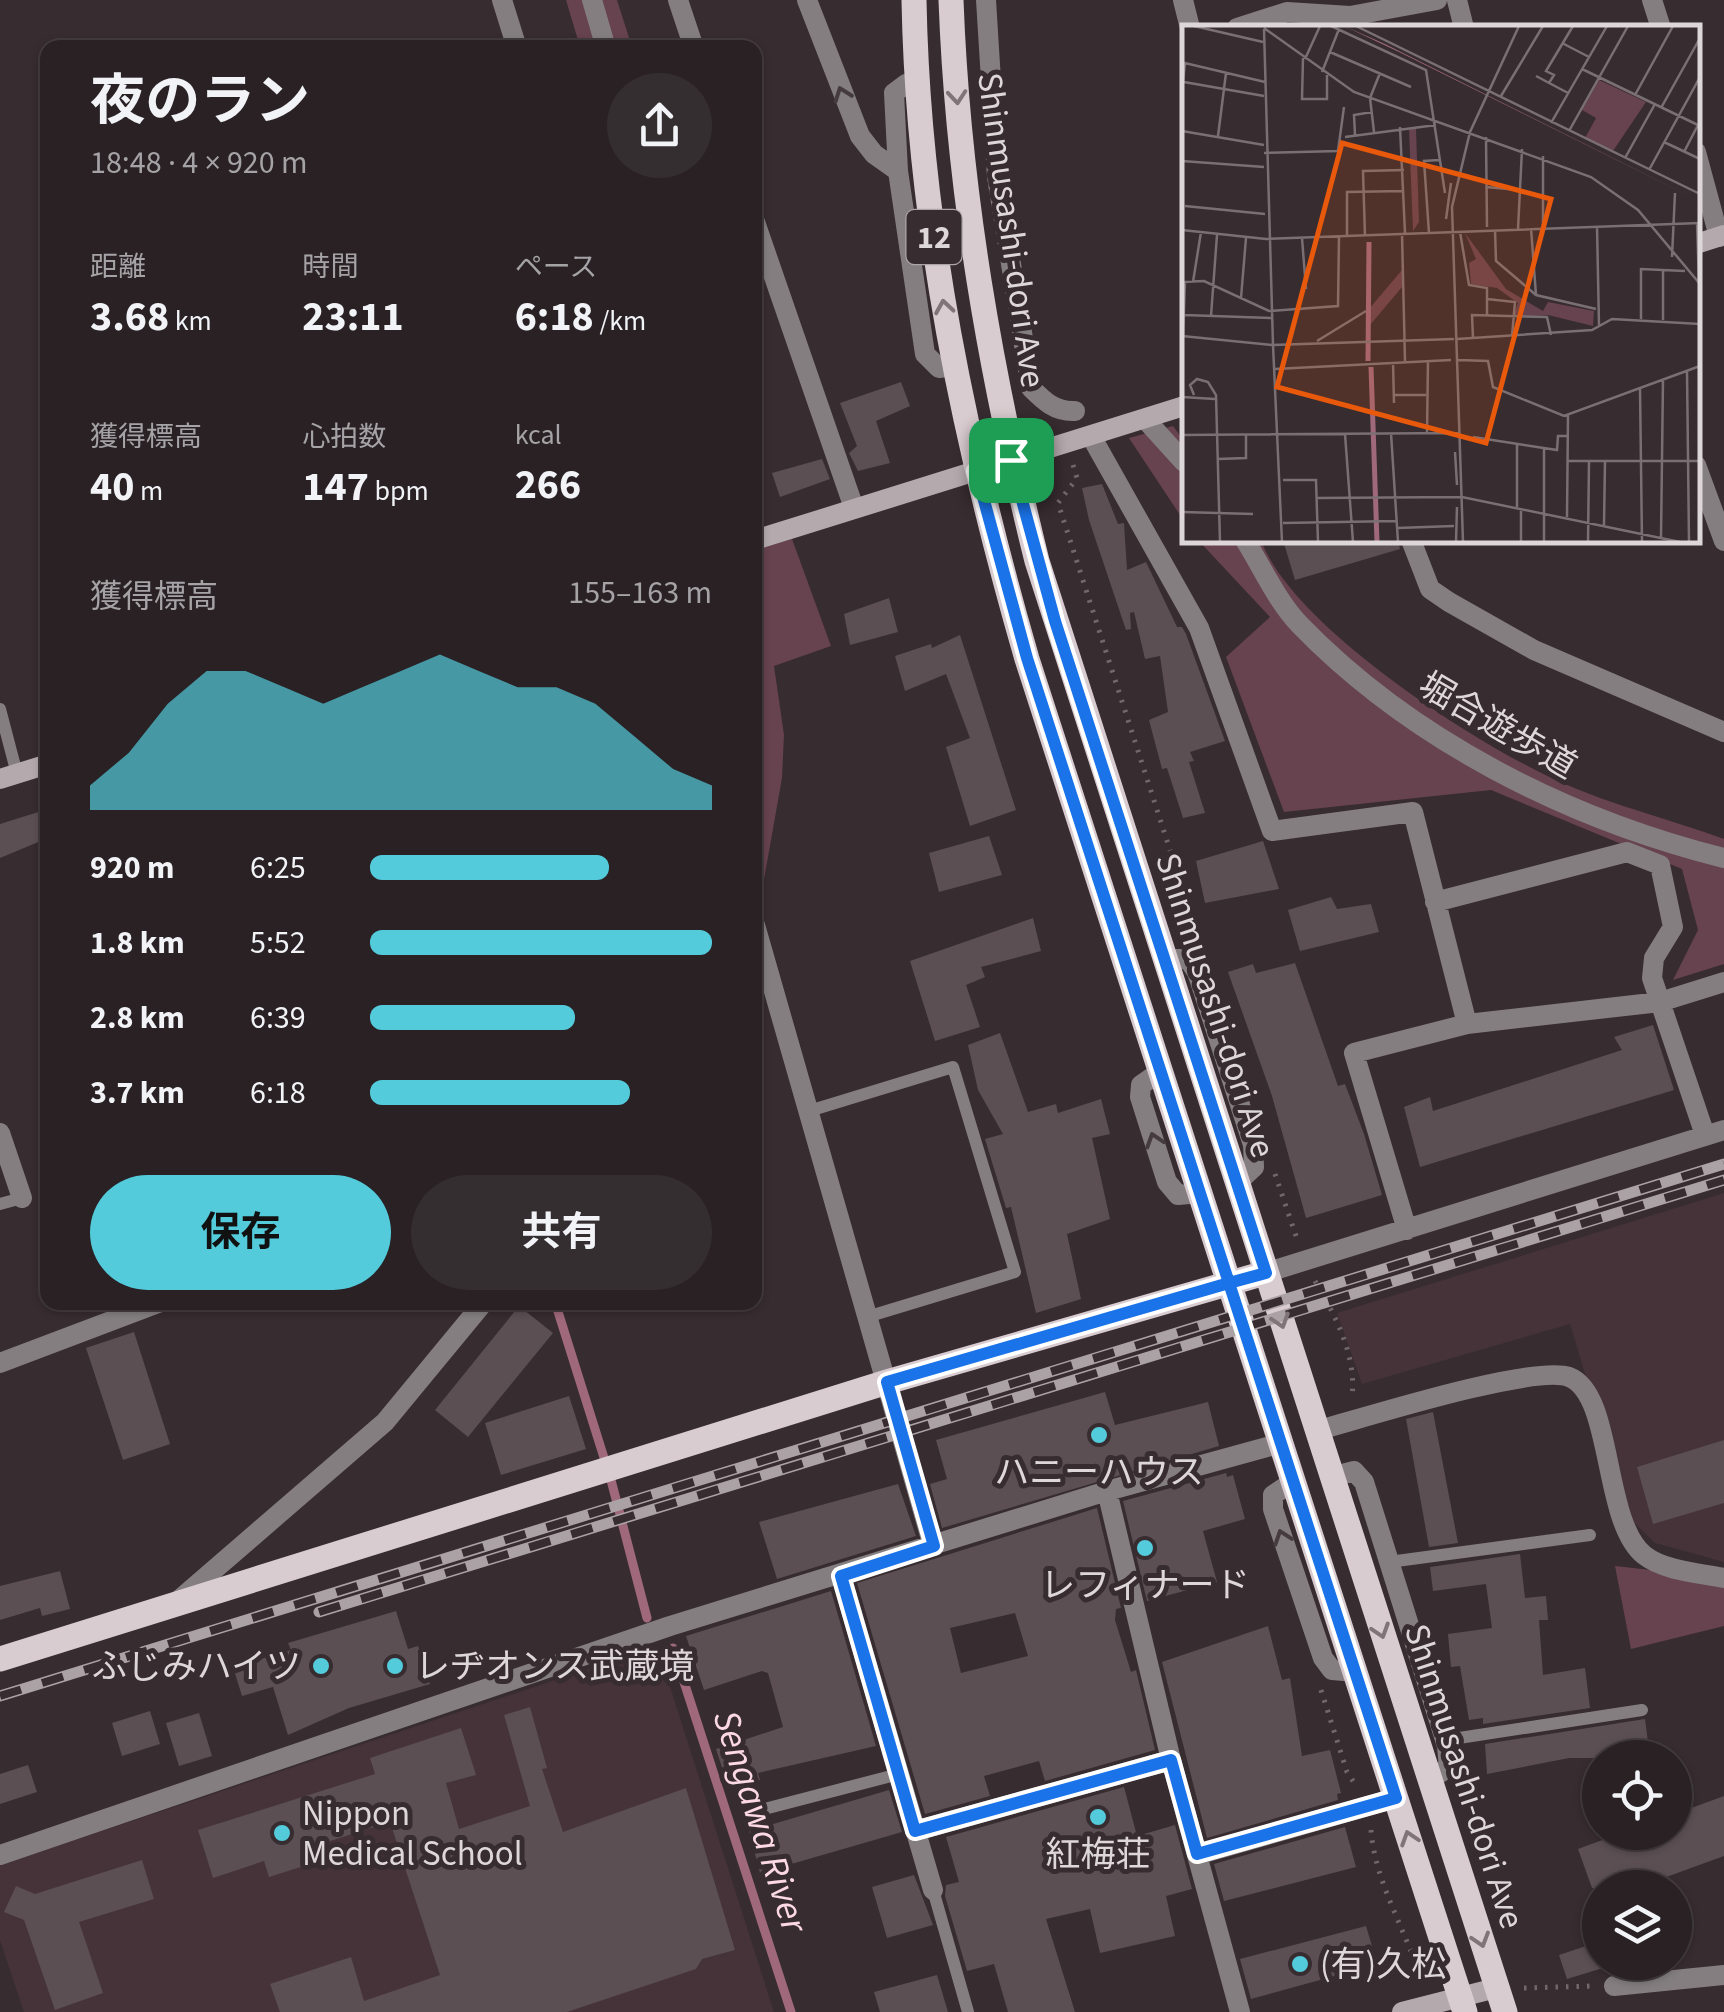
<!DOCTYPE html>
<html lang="ja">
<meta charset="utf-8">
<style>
:root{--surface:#292124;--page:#352e31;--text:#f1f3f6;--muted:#a5a3a6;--line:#453e41;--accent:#53cbdb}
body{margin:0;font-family:"Source Sans 3","Noto Sans JP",sans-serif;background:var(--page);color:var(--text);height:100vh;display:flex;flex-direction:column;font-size:38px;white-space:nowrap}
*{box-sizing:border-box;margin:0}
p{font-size:32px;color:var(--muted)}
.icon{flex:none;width:55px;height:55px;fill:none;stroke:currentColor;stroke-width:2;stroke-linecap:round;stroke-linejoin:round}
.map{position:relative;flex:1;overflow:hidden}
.sheet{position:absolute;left:40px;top:40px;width:722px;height:1270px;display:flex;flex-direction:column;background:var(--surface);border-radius:20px;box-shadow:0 2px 8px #0004,0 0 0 2px var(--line)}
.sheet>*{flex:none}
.buttons{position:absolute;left:1582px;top:1740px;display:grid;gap:20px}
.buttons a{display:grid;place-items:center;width:110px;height:110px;border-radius:50%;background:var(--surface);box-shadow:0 2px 8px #0004,0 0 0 2px var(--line);font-size:50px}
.pin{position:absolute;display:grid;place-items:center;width:85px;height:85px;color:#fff;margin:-42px;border-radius:20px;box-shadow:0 5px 15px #0006}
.round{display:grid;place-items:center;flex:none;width:105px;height:105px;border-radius:52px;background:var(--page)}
.overview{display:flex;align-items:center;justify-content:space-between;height:170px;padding:0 50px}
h1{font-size:55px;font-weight:700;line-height:75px}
.stats{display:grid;grid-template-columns:repeat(3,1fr);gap:15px;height:170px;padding:10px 50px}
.stats div{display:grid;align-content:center}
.stats b{font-size:42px;font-weight:700}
.stats small{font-size:28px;font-weight:400}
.stats p{font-size:28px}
.chart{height:280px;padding:20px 50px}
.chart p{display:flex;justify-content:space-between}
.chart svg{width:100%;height:180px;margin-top:10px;fill:var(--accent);opacity:.7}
.action{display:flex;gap:20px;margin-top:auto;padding:20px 50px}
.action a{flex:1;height:115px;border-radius:60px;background:var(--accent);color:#111;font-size:40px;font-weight:700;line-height:115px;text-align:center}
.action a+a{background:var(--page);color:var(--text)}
ul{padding:0 50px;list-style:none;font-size:32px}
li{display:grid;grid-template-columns:160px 120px 1fr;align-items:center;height:75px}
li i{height:25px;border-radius:12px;background:var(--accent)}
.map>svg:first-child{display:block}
.built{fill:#453339}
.green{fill:#67424f}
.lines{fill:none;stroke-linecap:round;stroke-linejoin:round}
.stream{stroke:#9f687b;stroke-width:9}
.building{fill:#5b4f53;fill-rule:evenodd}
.path{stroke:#72686b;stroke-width:5;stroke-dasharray:2.5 8;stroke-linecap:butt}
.lane{stroke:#847e80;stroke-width:12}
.street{stroke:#847e80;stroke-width:20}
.secondary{stroke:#b4aaad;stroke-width:20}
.primary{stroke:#d9ccd0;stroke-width:25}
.rail-casing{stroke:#aaa2a4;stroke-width:11}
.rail{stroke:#372c30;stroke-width:8;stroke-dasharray:22;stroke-linecap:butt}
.oneway{stroke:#463c40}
.oneway2{stroke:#807478}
.route-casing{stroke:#fff;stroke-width:20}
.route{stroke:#1a73e8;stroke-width:12}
.poi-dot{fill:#53cbdb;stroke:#372c30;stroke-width:4}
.labels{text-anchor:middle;stroke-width:10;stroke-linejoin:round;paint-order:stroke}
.shield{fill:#372c30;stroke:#aca4a6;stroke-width:2.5}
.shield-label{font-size:32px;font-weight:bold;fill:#ded7d9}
.street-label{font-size:35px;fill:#ded7d9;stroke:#372c30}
.poi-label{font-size:35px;fill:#ded7d9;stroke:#372c30}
.water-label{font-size:38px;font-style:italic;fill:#fcd9e4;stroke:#372c30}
.inset-river{fill:none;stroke:#9f687b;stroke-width:5}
.inset-road{fill:none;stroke:#7a7074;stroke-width:2.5}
.view{fill:#e8590c;fill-opacity:0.15;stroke:#e8590c;stroke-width:5}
.inset-edge{fill:none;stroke:#ded7d9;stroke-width:5}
</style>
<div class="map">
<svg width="1724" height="2012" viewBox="0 0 1724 2012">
<rect width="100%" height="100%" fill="#372c30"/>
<!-- built -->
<path class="built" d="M 1724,1193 L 1724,1562 L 1655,1543 L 1628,1517 L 1570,1324 L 1362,1384 L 1337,1313 Z
M 657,1646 L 774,2012 L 24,2012 L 0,1940 L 0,1865 Z"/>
<!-- green -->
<path class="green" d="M 566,0 L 617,0 L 632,47 L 580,47 Z
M 1173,426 L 1184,441 L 1184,521 L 1129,438 Z
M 792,539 L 831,646 L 774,666 L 784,735 L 782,778 L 760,902 L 755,885 L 755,550 Z
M 1198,540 L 1261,540 C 1291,625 1476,744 1558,781 C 1611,805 1670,819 1724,839 L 1724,964 L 1673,980 L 1698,930 L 1682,869 L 1491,790 L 1284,812 L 1226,657 L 1270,617 Z
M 1615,1566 L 1724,1578 L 1724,1626 L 1631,1649 Z"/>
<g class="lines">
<!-- stream -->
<path class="stream" d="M 555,1302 L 611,1480 L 647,1618
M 673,1648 L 791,2012"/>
</g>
<!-- building -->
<path class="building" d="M 901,382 L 910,406 L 876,421 L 890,463 L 858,471 L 849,453 L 857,446 L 840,403 Z
M 822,459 L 830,479 L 780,497 L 772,473 Z
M 1102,484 L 1118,524 L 1124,523 L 1127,570 L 1146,562 L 1177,627 L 1182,627 L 1186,634 L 1225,741 L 1190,752 L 1194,761 L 1189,762 L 1205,813 L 1183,818 L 1167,768 L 1162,769 L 1149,720 L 1168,712 L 1160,656 L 1145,659 L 1134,612 L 1130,613 L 1131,629 L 1126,630 L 1089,520 L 1082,488 Z
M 1283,540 L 1398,540 L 1400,549 L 1295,580 Z
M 889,598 L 898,632 L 850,645 L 844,614 Z
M 960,635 L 1016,810 L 970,826 L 946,747 L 970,738 L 946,674 L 905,691 L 895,656 L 931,644 L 932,648 Z
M 48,809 L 48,838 L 0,858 L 0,824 Z
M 989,836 L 1002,875 L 939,892 L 929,853 Z
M 1263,841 L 1279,889 L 1205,903 L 1196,861 Z
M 1331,897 L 1337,909 L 1371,904 L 1379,932 L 1300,951 L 1288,910 Z
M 1033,918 L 1041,951 L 981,967 L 985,977 L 966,985 L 980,1027 L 935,1041 L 910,961 Z
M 1295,963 L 1338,1086 L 1345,1084 L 1364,1134 L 1382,1195 L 1306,1218 L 1272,1096 L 1228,972 L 1253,964 L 1256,973 Z
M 1653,1025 L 1674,1090 L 1420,1167 L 1404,1107 L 1430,1097 L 1433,1111 L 1622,1050 L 1614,1037 Z
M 1000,1033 L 1028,1112 L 1056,1104 L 1058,1113 L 1101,1099 L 1110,1134 L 1092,1138 L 1110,1219 L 1067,1234 L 1081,1299 L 1036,1313 L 1011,1207 L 1006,1208 L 985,1139 L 1003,1134 L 978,1090 L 968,1045 Z
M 519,1306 L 553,1333 L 468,1437 L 435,1410 Z
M 134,1332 L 170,1444 L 123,1460 L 86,1348 Z
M 1105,1392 L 1115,1425 L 1208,1402 L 1219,1446 L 942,1528 L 930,1484 L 947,1479 L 936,1440 Z
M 569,1396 L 586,1449 L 501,1475 L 485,1423 Z
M 1433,1412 L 1458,1543 L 1429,1547 L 1406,1419 Z
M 1724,1440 L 1724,1503 L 1653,1524 L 1637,1467 Z
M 1226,1473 L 1227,1477 L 1233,1475 L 1245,1519 L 1203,1531 L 1217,1582 L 1147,1601 L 1123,1501 Z
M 898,1484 L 916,1536 L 777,1579 L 759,1522 Z
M 1097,1508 L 1121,1608 L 1116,1609 L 1115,1620 L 1131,1672 L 1136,1670 L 1155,1750 L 1045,1781 L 1039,1761 L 984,1776 L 990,1796 L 925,1814 L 857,1583 ZM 1015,1613 L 1028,1656 L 961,1673 L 950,1628 Z
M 1520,1554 L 1525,1598 L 1546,1596 L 1548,1620 L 1539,1620 L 1543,1675 L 1585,1668 L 1590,1708 L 1483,1724 L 1483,1718 L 1469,1720 L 1460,1666 L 1451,1667 L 1448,1634 L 1492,1628 L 1486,1584 L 1433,1591 L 1430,1567 Z
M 60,1571 L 70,1609 L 42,1616 L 40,1608 L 0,1620 L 0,1586 Z
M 831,1591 L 876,1746 L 758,1773 L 760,1780 L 729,1789 L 716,1749 L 783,1727 L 768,1673 L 762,1671 L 704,1690 L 686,1636 Z
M 396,1611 L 408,1649 L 418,1646 L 430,1684 L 349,1708 L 288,1735 L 273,1687 L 242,1696 L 233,1667 L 291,1650 L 288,1643 Z
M 1268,1626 L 1282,1680 L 1290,1678 L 1302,1756 L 1330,1750 L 1341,1793 L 1337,1794 L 1338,1800 L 1207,1838 L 1162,1662 Z
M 530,1707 L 547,1768 L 542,1769 L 563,1832 L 686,1788 L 735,1950 L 702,1959 L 696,1969 L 567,2012 L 280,2012 L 270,1984 L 351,1957 L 364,2001 L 440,1975 L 390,1822 L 324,1843 L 329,1858 L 269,1877 L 264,1861 L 213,1878 L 198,1830 L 375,1774 L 370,1758 L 461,1728 L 476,1775 L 446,1783 L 459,1829 L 530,1806 L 504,1715 Z
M 150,1711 L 160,1744 L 122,1756 L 112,1723 Z
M 199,1713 L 212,1756 L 179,1766 L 166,1723 Z
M 1645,1719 L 1650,1758 L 1569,1758 L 1487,1774 L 1485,1744 Z
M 28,1765 L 37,1792 L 0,1804 L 0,1774 Z
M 1124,1787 L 1137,1836 L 1175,1825 L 1192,1889 L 1166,1896 L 1175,1936 L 1100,1953 L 1090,1909 L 1046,1919 L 1075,2012 L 1008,2012 L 994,1964 L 967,1971 L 945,1896 L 946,1885 L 959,1882 L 946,1837 Z
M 889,1790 L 902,1832 L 760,1873 L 749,1831 Z
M 1724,1796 L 1724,1856 L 1636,1888 L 1592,1888 L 1578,1849 L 1624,1832 L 1675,1832 L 1675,1814 Z
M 1345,1827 L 1356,1867 L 1224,1901 L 1214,1864 Z
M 142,1860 L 154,1899 L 79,1922 L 103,1993 L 55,2010 L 24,1920 L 4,1912 L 16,1886 L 35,1894 Z
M 914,1875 L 933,1925 L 887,1938 L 872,1887 Z
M 1366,1926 L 1372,1946 L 1355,1950 L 1360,1969 L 1251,1999 L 1240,1959 Z
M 1595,1943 L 1603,1968 L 1567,1979 L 1559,1955 Z
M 937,1975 L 948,2012 L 880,2012 L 874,1992 Z"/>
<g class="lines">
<!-- path -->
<path class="path" d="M 1073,465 L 1077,478 L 1058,503 L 1199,940
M 1275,1174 L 1297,1239
M 1315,1281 C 1335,1315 1357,1356 1352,1397
M 1321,1690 L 1347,1772 L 1357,1787
M 1371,1830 C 1375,1885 1409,1934 1422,1985
M 1524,1988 L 1593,1986"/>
<!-- lane -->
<path class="lane" d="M 0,709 L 17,774
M 809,1111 L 953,1067 L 1015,1272 L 870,1316
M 0,1204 L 22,1198
M 1389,1562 L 1590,1535
M 1446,1740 L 1642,1710
M 749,1813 L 899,1774
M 933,1890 L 968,2012"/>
<!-- street -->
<path class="street" d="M 502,0 L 517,48
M 592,0 L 606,48
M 678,0 L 694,48
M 807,0 L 860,136 L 874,154 L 898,171
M 986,0 L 997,177 L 1031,388 C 1044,401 1055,412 1075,411
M 1183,0 L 1190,28
M 1457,0 L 1464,28
M 1652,0 L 1661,28
M 1237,28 L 1287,12 L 1350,16 L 1437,0
M 918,83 L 906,84 L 894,93 L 898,171 L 925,354 L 939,368 L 954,366
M 1696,152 L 1719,237
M 755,222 L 854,508
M 1145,419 L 1184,462
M 1091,436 L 1199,628 L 1272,831 L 1413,812 L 1467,1024
M 1696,465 L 1724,541
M 1245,540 C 1262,567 1277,601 1299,624 C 1411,740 1568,819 1724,858
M 1411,540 L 1430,589 L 1449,602 L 1534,650 L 1724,732
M 1435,902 L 1627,852 L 1660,865 L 1673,927 L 1654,958 L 1652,978 L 1705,1135
M 755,925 L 933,1546
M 1164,959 L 1188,959 L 1197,972 L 1253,1145 L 1254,1167 L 1237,1183
M 1161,1071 L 1141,1085 L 1140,1097 L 1167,1182 L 1178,1195 L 1200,1193
M 0,1133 L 22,1198
M 1407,1230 L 1354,1053 L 1467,1024 L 1660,1002 L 1724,982
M 1265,1273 L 1724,1130
M 0,1363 L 161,1302
M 1316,1431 C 1360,1419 1533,1364 1569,1377 C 1614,1394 1602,1521 1644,1555 C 1664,1571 1700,1573 1724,1578
M 1331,1477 L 1354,1471 L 1364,1482 L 1447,1746 L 1449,1767 L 1429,1780
M 1294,1481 L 1273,1495 L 1273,1509 L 1323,1658 L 1332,1670 L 1356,1672
M 1107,1491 L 1171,1760 L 1240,2012
M 841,1576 L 933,1890
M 179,1600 L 385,1422 L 484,1302
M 915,1831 L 1171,1760
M 0,1855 L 670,1626 L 1107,1491 L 1282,1443
M 1197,1855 L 1396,1798
M 1614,1986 L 1724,1975"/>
<!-- secondary -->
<path class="secondary" d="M 1696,244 L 1724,235
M 755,540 L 1184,406
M 0,779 L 48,764
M 1402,2012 L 1496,1988"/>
<!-- primary -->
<path class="primary" d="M 914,0 C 918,224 965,444 1027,659 L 1465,2012
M 951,0 C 958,191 991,376 1037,561 L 1505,2012
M 0,1659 L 887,1382 L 1265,1273"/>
<defs>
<path id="rail" d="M 319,1612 L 1724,1180
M 0,1696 L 1724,1164"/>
</defs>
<!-- rail casing -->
<use href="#rail" class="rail-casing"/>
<!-- rail -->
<use href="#rail" class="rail"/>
</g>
<!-- one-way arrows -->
<defs><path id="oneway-chevron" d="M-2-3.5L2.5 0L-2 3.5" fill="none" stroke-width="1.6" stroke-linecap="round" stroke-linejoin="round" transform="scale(2.5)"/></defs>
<g class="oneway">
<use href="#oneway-chevron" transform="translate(842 94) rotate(-110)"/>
<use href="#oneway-chevron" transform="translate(1154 1140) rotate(-108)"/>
<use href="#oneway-chevron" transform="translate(1282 1537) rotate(-109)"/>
</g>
<g class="oneway2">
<use href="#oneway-chevron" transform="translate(957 97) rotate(85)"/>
<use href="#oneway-chevron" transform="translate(944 307) rotate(-99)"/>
<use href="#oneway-chevron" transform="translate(1281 1321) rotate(72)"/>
<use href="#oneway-chevron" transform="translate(1381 1631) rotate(72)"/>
<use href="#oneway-chevron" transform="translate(1409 1838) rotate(-108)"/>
<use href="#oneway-chevron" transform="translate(1481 1940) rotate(73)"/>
</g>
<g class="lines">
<defs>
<path id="route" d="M 1011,460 L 976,471 L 1027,658 L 1229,1283 L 887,1382 L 934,1546 L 841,1576 L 915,1831 L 1171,1760 L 1197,1854 L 1396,1798 L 1229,1283 L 1266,1273 L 1055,621 L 1011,460"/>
</defs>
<!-- route casing -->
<use href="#route" class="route-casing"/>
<!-- route -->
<use href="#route" class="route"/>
</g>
<!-- markers -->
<g class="poi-dot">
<circle cx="1099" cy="1435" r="10"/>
<circle cx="1145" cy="1548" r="10"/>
<circle cx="321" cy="1666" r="10"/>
<circle cx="395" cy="1666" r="10"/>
<circle cx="1098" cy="1817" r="10"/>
<circle cx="282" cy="1833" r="10"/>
<circle cx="1300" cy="1964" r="10"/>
</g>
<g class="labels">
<!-- shield labels -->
<rect class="shield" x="906.5" y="210" width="55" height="54" rx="8"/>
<g class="shield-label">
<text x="934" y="248">12</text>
</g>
<!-- street labels -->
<g class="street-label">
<text transform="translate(1012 230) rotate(82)" y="12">Shinmusashi-dori Ave</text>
<text transform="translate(1498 725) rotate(30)" y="12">堀合遊歩道</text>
<text transform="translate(1216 1005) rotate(72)" y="12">Shinmusashi-dori Ave</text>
<text transform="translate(1465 1776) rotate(72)" y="12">Shinmusashi-dori Ave</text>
</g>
<!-- poi labels -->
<g class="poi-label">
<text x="1099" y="1484">ハニーハウス</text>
<text x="1145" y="1597">レフィナード</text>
<text x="301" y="1678" text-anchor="end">ふじみハイツ</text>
<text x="415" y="1678" text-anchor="start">レヂオンス武蔵境</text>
<text x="302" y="1825" text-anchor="start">Nippon<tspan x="302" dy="40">Medical School</tspan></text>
<text x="1098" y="1866">紅梅荘</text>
<text x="1320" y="1976" text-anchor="start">(有)久松</text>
</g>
<!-- water labels -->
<g class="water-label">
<text transform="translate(761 1821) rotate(72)" y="13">Sengawa River</text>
</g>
</g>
<!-- overview -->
<g transform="translate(1182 25)">
<rect width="518" height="518" fill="#372c30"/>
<path d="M 417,55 L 464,77 L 431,126 L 403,113 L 414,93 L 400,85 ZM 234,103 L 237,197 L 231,206 L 227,104 ZM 283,208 L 324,264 L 361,286 L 366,277 L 412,286 L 411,301 L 366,290 L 331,292 L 336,278 L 315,263 L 289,259 L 287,238 L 294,234 ZM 220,245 L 220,262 L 188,300 L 187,284 Z" fill="#67424f"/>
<path d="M 162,1 L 203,19 L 517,176 L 217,27 Z" fill="#9f687b"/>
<path class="inset-river" d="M 186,336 L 187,217M 189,342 L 195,517"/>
<path class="inset-road" d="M 12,1 L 81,17M 149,1 L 244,45 L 263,168M 174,1 L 518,169M 82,3 L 172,67 L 409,152 L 456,185 L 518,259M 380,18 L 407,32M 148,27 L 229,62M 121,33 L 120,74 L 145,74 L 145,50M 123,34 L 138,1M 400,44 L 518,101M 140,47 L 157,4M 354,51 L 386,68M 2,57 L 82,71M 367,58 L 372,50 L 364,46 L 391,1M 0,66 L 3,38 L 83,57M 453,70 L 491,1M 319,71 L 361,1M 479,83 L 518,13M 369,98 L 425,1M 218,102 L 223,208M 0,106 L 82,120M 387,106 L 446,1M 192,107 L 188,73 L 198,48M 173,110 L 172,90 L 190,87M 36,111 L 44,48M 163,112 L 254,100M 304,112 L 305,202M 482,117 L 518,134M 502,127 L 516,100M 82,128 L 156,126 L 162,82M 361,131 L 361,203M 443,133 L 473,79M 0,136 L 82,142M 467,145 L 518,52M 304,162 L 337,165M 3,181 L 83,189M 264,194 L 269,158M 515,198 L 517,259M 415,201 L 417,300M 349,203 L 354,270M 336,204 L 340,124M 0,205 L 84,214 L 518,198M 313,205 L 314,236 L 354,270 L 414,284M 278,207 L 287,260 L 305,263 L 305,290M 247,208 L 242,136 L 257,135M 220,209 L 223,336M 165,211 L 165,167 L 222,166M 183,211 L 181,146 L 222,145M 120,213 L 124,264M 490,232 L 493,168M 481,246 L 481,295M 0,257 L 22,256 L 87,286 L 156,281 L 157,212M 11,257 L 19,207M 59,273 L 64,213M 305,274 L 333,277 L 330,311M 2,290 L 89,293M 29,291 L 35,210M 459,294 L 459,244 L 503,246M 0,311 L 91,320 L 82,4M 1,311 L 3,257M 291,313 L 290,290 L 365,292 L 369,310M 275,314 L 410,305 L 430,294 L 518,299M 135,316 L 184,286M 276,335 L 306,336 L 311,362 L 382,391 L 518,341M 211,337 L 212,378M 93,344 L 269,335M 505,346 L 507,517M 458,364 L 460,517M 12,370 L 8,360 L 15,354 L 26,357 L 34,370 L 38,517M 212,370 L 244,370M 0,372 L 33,374M 245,407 L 246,335M 209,408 L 216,517M 163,409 L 171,517M 0,410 L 277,408M 291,412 L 375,425 L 376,411 L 386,411M 335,420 L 335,482M 273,427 L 275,460M 36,434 L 64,433 L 64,410M 386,436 L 518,436M 101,455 L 134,455 L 136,517M 134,473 L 280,472 L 498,517M 0,487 L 71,489M 385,492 L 386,390M 101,498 L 214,496M 422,500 L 423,436M 215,503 L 272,501M 479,512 L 481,355M 100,517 L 91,320 L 272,314M 274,517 L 275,482M 281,517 L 270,182 L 288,107 L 337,1M 339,517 L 339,484M 362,517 L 362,424M 406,517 L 407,436"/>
<path class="view" d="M 160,118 L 369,174 L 304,418 L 95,362 Z"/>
<rect width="518" height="518" class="inset-edge"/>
</g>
</svg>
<div class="buttons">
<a><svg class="icon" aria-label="locate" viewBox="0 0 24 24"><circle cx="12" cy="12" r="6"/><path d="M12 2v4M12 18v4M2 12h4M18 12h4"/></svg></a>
<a><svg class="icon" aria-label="layers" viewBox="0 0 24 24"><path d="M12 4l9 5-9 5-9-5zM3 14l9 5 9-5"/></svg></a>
</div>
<div class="pin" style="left:1011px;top:460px;background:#1e9e55"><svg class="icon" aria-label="arrive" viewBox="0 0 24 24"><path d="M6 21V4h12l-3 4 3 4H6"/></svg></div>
<section class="sheet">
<div class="overview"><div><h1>夜のラン</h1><p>18:48 · 4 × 920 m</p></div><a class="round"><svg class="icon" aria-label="share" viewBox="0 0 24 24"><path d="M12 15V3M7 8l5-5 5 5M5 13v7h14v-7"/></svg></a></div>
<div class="stats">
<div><p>距離</p><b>3.68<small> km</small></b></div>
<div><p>時間</p><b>23:11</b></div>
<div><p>ペース</p><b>6:18<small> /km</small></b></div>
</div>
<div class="stats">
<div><p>獲得標高</p><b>40<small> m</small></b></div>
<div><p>心拍数</p><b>147<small> bpm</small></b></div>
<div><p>kcal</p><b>266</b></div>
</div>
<div class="chart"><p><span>獲得標高</span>155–163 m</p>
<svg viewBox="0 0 160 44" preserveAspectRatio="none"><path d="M0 44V38L10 30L20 18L30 10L40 10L50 14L60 18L70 14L80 10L90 6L100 10L110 14L120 14L130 18L140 26L150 34L160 38V44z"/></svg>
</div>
<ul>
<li><b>920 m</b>6:25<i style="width:70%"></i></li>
<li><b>1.8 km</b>5:52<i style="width:100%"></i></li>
<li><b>2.8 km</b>6:39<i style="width:60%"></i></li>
<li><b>3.7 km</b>6:18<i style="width:76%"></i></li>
</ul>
<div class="action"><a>保存</a><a>共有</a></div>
</section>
</div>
